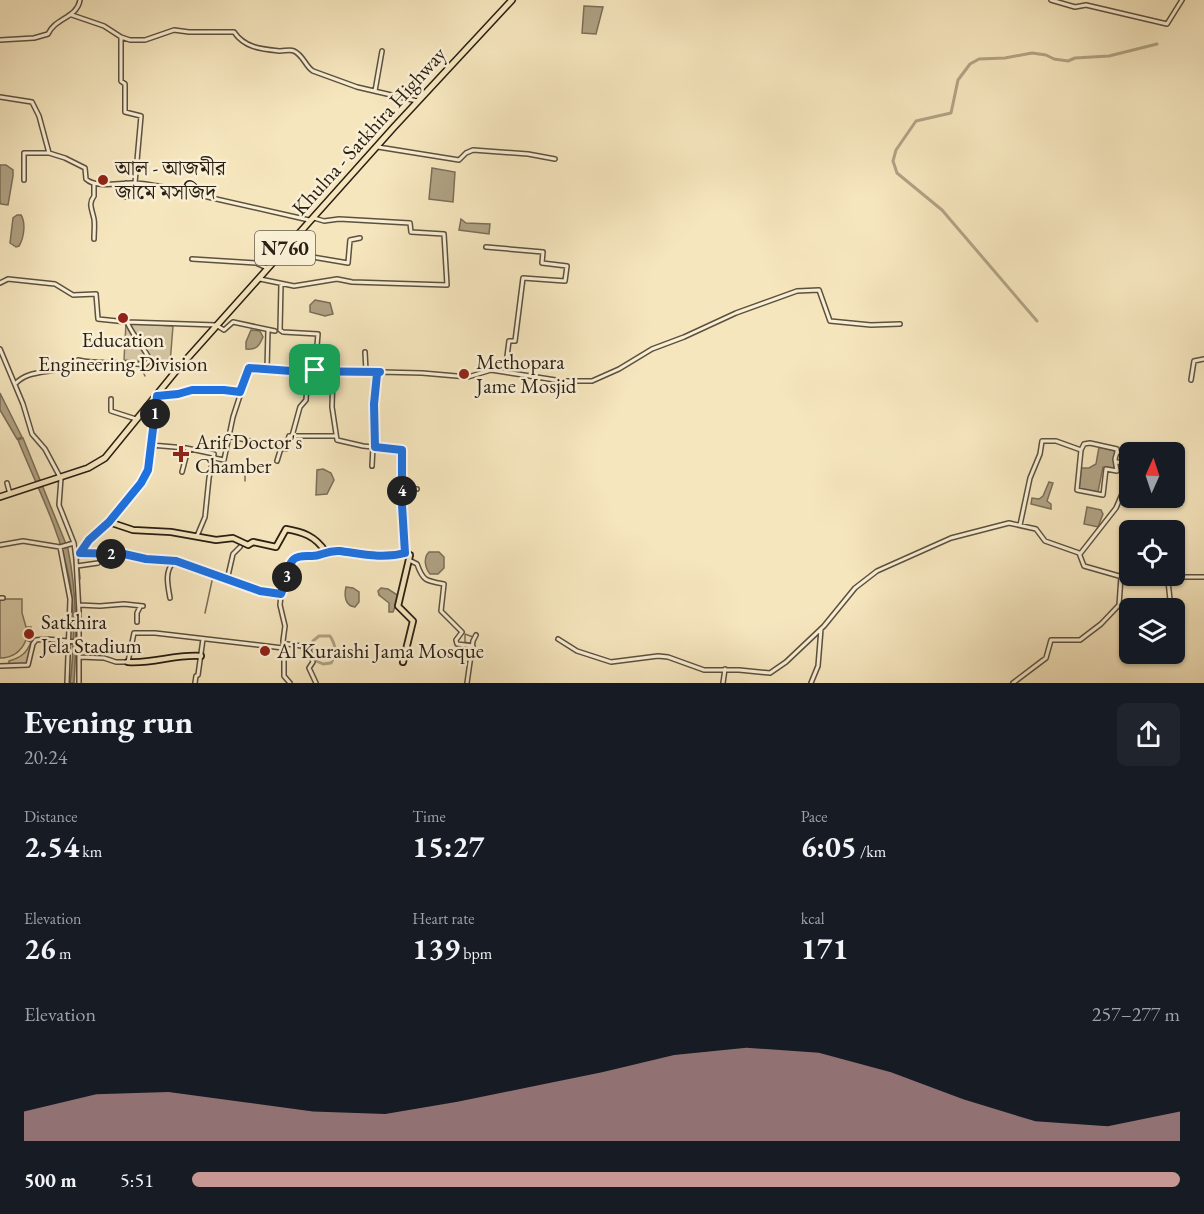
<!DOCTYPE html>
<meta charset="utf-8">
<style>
:root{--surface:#171b24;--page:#20242c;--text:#f1f3f6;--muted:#9ea1a6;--accent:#c59692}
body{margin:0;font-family:"EB Garamond","Noto Serif Bengali",serif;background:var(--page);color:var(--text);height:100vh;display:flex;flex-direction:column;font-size:22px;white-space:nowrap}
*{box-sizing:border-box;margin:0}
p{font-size:20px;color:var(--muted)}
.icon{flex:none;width:33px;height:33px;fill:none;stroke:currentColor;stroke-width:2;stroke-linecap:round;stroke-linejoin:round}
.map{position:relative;height:683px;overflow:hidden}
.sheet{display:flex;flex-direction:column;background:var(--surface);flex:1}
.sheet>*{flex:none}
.needle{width:39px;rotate:3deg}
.fabs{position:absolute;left:1119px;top:442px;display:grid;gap:12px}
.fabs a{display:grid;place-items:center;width:66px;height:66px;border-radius:9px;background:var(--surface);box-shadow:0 2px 4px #0004;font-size:30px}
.pin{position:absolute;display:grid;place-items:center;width:51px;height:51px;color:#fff;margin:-26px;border-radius:12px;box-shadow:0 3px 9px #0006}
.km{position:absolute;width:30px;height:30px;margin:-15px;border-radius:50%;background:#222;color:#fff;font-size:16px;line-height:30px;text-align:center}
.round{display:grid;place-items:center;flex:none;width:63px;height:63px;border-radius:9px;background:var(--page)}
.summary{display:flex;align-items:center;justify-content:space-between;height:102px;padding:0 24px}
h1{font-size:33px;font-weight:700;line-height:45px}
.figures{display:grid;grid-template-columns:repeat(3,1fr);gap:9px;height:102px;padding:6px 24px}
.figures div{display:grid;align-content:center}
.figures b{font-size:30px;font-weight:700}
.figures small{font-size:16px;font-weight:400}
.figures p{font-size:16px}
.chart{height:168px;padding:12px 24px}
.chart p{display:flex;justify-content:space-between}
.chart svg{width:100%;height:108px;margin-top:6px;fill:var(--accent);opacity:.7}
ul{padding:0 24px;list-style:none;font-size:20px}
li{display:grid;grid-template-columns:96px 72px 1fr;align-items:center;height:45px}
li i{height:15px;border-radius:8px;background:var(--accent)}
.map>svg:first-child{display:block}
.green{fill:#d3c4a1;stroke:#7e725a;stroke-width:1.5}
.water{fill:#b0a284;stroke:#7a6e57;stroke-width:1.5}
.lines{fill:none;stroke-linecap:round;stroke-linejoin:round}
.stream{stroke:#7a6e57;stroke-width:1.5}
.canal{stroke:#b0a284;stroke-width:3}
.minor-casing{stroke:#5c513e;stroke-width:6}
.major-casing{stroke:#291f14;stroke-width:8}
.highway-casing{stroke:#291f14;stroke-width:8}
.minor{stroke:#f9efd5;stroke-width:3}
.major{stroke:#f6e6be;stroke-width:4.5}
.highway{stroke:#f6e6be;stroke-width:5}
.route-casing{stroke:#fff;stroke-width:12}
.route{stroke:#1a73e8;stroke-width:8}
.poi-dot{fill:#8f2418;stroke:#f9efd5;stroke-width:2}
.labels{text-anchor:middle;stroke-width:5;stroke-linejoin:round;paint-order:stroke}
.shield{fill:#f9efd5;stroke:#675d4e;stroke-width:1.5}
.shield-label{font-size:20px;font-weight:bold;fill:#291f14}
.street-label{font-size:21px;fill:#291f14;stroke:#f9efd5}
.poi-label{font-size:21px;fill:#291f14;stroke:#f9efd5;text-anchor:start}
</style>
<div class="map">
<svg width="1204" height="683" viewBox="0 0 1204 683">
<rect width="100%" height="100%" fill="#f6e6be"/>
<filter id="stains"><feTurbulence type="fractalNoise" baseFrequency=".00333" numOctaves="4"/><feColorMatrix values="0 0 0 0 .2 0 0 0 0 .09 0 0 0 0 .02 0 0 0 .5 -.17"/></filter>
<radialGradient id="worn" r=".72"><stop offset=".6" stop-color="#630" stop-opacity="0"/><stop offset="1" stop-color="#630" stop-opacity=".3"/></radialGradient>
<!-- green -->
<path class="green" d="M 126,323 L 173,326 L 170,364 L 124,360 Z
M 0,599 L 22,599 L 22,613 L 26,627 L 31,627 L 32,640 L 28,664 L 0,665 L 9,665 L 9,661 C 20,658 27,653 31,642 L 26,640 C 21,652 13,658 0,658 Z"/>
<!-- water -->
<path class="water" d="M 584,6 L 603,7 L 596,34 L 582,33 Z
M 0,165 L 6,165 L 13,170 L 13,176 L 8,205 L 1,204 L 0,202 Z
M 432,168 L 455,172 L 453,202 L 429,199 Z
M 17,215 L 21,215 C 26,223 24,238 19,246 L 16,247 L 10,243 L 13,218 Z
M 461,219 L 466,223 L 490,224 L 489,234 L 459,230 Z
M 315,300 L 330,303 L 333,314 L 325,316 L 310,312 L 310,305 Z
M 251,330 L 260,331 L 263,337 C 259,346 257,350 246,349 L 246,342 Z
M 0,393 L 22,437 L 17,439 L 0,410 Z
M 23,438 L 68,549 C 77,594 77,637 74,683 L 70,683 C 74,653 75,607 69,578 C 60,530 36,485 18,440 Z
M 1099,447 L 1115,451 L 1114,469 L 1103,467 L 1098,492 L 1079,489 L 1081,468 L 1089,468 L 1096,464 Z
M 323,469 L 331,473 L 334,480 L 327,494 L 316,495 L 317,470 Z
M 1049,482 L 1053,483 L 1047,501 L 1051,504 L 1051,509 L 1031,504 L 1032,498 L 1039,499 L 1043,496 Z
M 1087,507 L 1101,510 L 1103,514 L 1098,527 L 1084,524 Z
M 429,552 L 439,552 L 444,557 L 444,568 L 438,574 L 430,574 C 425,568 423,558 429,552 Z
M 346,587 L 353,588 L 359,592 L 359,602 L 355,607 C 345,606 344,596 346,587 Z
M 381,588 L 388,589 L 399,596 L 393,612 L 389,612 L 389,603 L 379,595 L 378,591 Z"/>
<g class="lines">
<!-- stream -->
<path class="stream" d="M 110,360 L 137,362
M 140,366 L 145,376
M 245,469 L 245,481
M 36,544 L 58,548
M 80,578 L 79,568 L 80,579
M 205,613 L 213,576
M 472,644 L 465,642 L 465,634 L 473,637"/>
<!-- canal -->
<path class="canal" d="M 1037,321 L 942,210 L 897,173 L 893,161 L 896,150 L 916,121 L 951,113 L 958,80 L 970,64 L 979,59 L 1005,58 L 1032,53 L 1046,55 L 1054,59 L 1068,61 L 1075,58 L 1109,56 L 1157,44
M 319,636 L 330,636 C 336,645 337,654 331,663 L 323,664 L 310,658 L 313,641 Z"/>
<defs>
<path id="minor" d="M 1051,0 L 1075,7 L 1086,5 L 1167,24 L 1182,0
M 72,15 L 104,26 L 121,37 L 130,40 L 145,40 L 174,30 L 189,32 L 234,32 C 245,48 261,49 280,51 C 285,51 290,49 294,51 C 304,56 305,66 313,71 L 357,87 L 417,101
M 121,38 L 121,81 L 125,84 L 125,112 L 141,116 L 135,183
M 0,40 L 34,38 L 48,34 C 55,18 77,18 80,0
M 375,91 L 382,51
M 0,97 L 32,102 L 39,116 L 49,153 L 65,158 L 85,168 L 86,179 C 97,189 120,182 134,183 C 142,183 151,185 159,186 L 309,220
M 378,147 L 459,160 L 466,153 L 473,150 L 528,154 L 555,159
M 24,180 L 24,153 L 49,153
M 94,183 L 94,196 C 88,204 92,209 94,219 C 95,225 94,232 94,239
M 125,197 L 126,183
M 486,247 L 543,252 L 542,263 L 567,266 L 565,281 L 523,278 L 515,341 L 509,341 L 505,372
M 283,252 L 348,263 L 350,240 L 360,238
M 192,259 L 256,263 L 267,268
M 260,279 L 294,286 L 337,279 L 352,282 L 447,285 L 444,234 L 411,232 L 410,223 L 339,219 L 324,221 L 314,218
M 0,283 L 8,279 L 55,284 L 73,295 L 96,294 L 98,319 L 127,322 C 133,336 143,346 150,360 L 175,370
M 281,284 L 280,330 L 283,332 L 318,334 L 315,369
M 127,322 L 216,325 L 224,330 L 233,322 L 275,331
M 0,349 L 23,404 L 32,434 L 45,449 L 60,477
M 365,352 L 366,371
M 267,369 L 268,330
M 333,371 L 380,372
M 1191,380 L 1194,361 L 1204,359
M 377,383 L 377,374 L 380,372 L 422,373 L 468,377 L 491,370 L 562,381 L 592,381 L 619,369 L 652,349 L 684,337 L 736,313 L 797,291 L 819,290 L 830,321 L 871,325 L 900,324
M 15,384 C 32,366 57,377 78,360 C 100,365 123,361 145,365 L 150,360
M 111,399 L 111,411 L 136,419
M 228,436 L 286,449 L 289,436 L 336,436
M 292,436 L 300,407 L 306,400 L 308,370
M 151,445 L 186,448 L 214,454 L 209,478 L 205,517 L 197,536
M 1117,452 L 1117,449 L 1090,443 L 1084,444 L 1081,450 L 1077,490 L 1103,495 L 1106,469 L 1117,471 L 1115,459 L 1117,452 L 1124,453 L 1127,448 L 1138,450
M 214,458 L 224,460 L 233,417 L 249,368 L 292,371 L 333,371 L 332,407 L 337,440 L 363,446 L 402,450 L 402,505 L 405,553
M 277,461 L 281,448
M 1117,462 L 1130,463
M 372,466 L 373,447
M 182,472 L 188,449
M 61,478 L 59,505 L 74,543 L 76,559 L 79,612 L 79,683
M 7,483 L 10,494
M 402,488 L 417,489
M 1020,525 L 1030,478 L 1040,454 L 1042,441 L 1056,441 L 1081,450
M 0,545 L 23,541 L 60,547 L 74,543
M 60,547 L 70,599 L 67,683
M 80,553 L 124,554 L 146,559 L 176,561 L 260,591 L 281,595
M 1080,554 L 1116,508 L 1122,494 L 1130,483
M 76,559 L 89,540 L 109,522 L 141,483 L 149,470 L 157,396 L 178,394 L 192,390 L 224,390 L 240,392
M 409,560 L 417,564 C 423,581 426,581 444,584 L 441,611 L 462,632 L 456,640 L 457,644 L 473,646
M 77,566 L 98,563
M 227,580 L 233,554 L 240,547
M 1168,581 L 1171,609
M 0,598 L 3,598
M 170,598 C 168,586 164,571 174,562
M 79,605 L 100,606 L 124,604 L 143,606
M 1174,616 L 1181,617 L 1181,634
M 137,622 L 137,613 L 140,607
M 558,639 L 577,651 L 611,662 L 658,656 L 668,657 L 704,670 L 739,670 L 770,673 L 786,662 L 824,626 L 855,588 L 877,571 L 951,538 L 1009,523 L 1036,529 L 1045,541 L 1079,553 L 1084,566 L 1126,578 L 1168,581 L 1181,577 L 1204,577
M 284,647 L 287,644 L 302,646 L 309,651 L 313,662 L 309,668 L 316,683
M 80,657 L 104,658 L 116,662 L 128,662 L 134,633 L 155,633 L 283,648
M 0,666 L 28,665 L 33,644 L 36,640 L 46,639 L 79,642
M 195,683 L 196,676 L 198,675 L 203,639
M 290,683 L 284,676 L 284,658 L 285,653 L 283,641 L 285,626 L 280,605 L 281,595 L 290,565 L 295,558 L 305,555 L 315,556 L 325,551
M 467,683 L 473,641 L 476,635
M 723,683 L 725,669
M 811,683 L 818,666 L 821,629
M 1013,683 L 1046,658 L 1051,640 L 1080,640 L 1101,624 L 1119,605 L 1121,577"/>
<path id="major" d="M 375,447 L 374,404 L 377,383
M 109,522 L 133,530 L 171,532 L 216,540 L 233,538 L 248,545 L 253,542 L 276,547 L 286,529 C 303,532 315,536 325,551 L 340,551 L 356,555 L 392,556 L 405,553 L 410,555 L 398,606 L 413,621 L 403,662
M 128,662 C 153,664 175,654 201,656"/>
<path id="highway" d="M 0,497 L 88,468 L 105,458 L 176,371 L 394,127 L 512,0"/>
</defs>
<!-- minor casing -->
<use href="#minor" class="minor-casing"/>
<!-- major casing -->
<use href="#major" class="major-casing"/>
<!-- highway casing -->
<use href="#highway" class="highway-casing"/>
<!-- minor -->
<use href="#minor" class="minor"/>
<!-- major -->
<use href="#major" class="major"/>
<!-- highway -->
<use href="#highway" class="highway"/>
</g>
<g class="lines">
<defs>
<path id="route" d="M 249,368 L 291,371 L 380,372 L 377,374 L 374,404 L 375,447 L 402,450 L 402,505 L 405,553 C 383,559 362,554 340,551 C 326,550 322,556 312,556 C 306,556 299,555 294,559 C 286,566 285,585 281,594 L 260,591 L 176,561 L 146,559 L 124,554 L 80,553 L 89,540 L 109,522 L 141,483 L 148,470 L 157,396 L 178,394 L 192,390 L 224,390 L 240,392 Z"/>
</defs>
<!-- route casing -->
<use href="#route" class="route-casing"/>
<!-- route -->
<use href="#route" class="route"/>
</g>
<!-- markers -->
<g class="poi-dot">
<circle cx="103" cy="180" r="6"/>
<circle cx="123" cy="318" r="6"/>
<circle cx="464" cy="374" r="6"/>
<path d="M178 445h6v6h6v6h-6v6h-6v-6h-6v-6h6z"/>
<circle cx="29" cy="634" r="6"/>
<circle cx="265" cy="651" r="6"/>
</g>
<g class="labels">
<!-- shield labels -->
<rect class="shield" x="255" y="231" width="60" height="34" rx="4.5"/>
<g class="shield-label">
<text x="285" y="255">N760</text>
</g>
<!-- street labels -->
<g class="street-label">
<text transform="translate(369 131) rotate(-48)" y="7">Khulna - Satkhira Highway</text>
</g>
<!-- poi labels -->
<g class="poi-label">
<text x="115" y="175">আল - আজমীর<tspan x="115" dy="24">জামে মসজিদ</tspan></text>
<text x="123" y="347" text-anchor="middle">Education<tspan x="123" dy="24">Engineering Division</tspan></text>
<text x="476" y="369">Methopara<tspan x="476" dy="24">Jame Mosjid</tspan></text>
<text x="195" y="449">Arif Doctor's<tspan x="195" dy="24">Chamber</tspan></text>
<text x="41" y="629">Satkhira<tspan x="41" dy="24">Jela Stadium</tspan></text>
<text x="277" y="658">Al Kuraishi Jama Mosque</text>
</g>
</g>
<rect width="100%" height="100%" filter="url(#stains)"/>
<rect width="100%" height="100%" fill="url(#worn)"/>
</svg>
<div class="fabs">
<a><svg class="needle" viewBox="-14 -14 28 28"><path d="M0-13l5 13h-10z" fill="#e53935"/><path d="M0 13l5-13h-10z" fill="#9ea1a6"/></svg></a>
<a><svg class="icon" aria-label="locate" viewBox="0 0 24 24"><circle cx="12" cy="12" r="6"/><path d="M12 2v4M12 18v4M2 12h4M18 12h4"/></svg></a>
<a><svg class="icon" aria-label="layers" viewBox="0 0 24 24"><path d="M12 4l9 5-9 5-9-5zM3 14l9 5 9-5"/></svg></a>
</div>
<div class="pin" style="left:315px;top:370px;background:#1e9e55"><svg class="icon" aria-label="arrive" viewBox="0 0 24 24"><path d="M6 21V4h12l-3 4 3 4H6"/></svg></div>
<b class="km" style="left:155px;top:414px">1</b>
<b class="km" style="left:111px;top:554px">2</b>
<b class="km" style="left:287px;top:577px">3</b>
<b class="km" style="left:402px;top:491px">4</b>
</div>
<section class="sheet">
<div class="summary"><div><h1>Evening run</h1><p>20:24</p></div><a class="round"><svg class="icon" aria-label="share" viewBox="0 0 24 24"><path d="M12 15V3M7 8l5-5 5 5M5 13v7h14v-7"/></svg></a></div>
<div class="figures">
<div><p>Distance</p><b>2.54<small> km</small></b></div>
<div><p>Time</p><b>15:27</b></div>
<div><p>Pace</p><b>6:05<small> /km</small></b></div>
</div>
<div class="figures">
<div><p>Elevation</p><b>26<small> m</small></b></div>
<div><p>Heart rate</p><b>139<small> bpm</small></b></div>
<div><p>kcal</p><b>171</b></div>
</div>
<div class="chart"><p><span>Elevation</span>257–277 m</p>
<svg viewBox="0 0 160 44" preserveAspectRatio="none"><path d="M0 44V32L10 25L20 24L30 28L40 32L50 33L60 28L70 22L80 16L90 9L100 6L110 8L120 16L130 27L140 36L150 38L160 32V44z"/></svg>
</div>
<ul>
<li><b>500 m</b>5:51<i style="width:100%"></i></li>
</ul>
</section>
